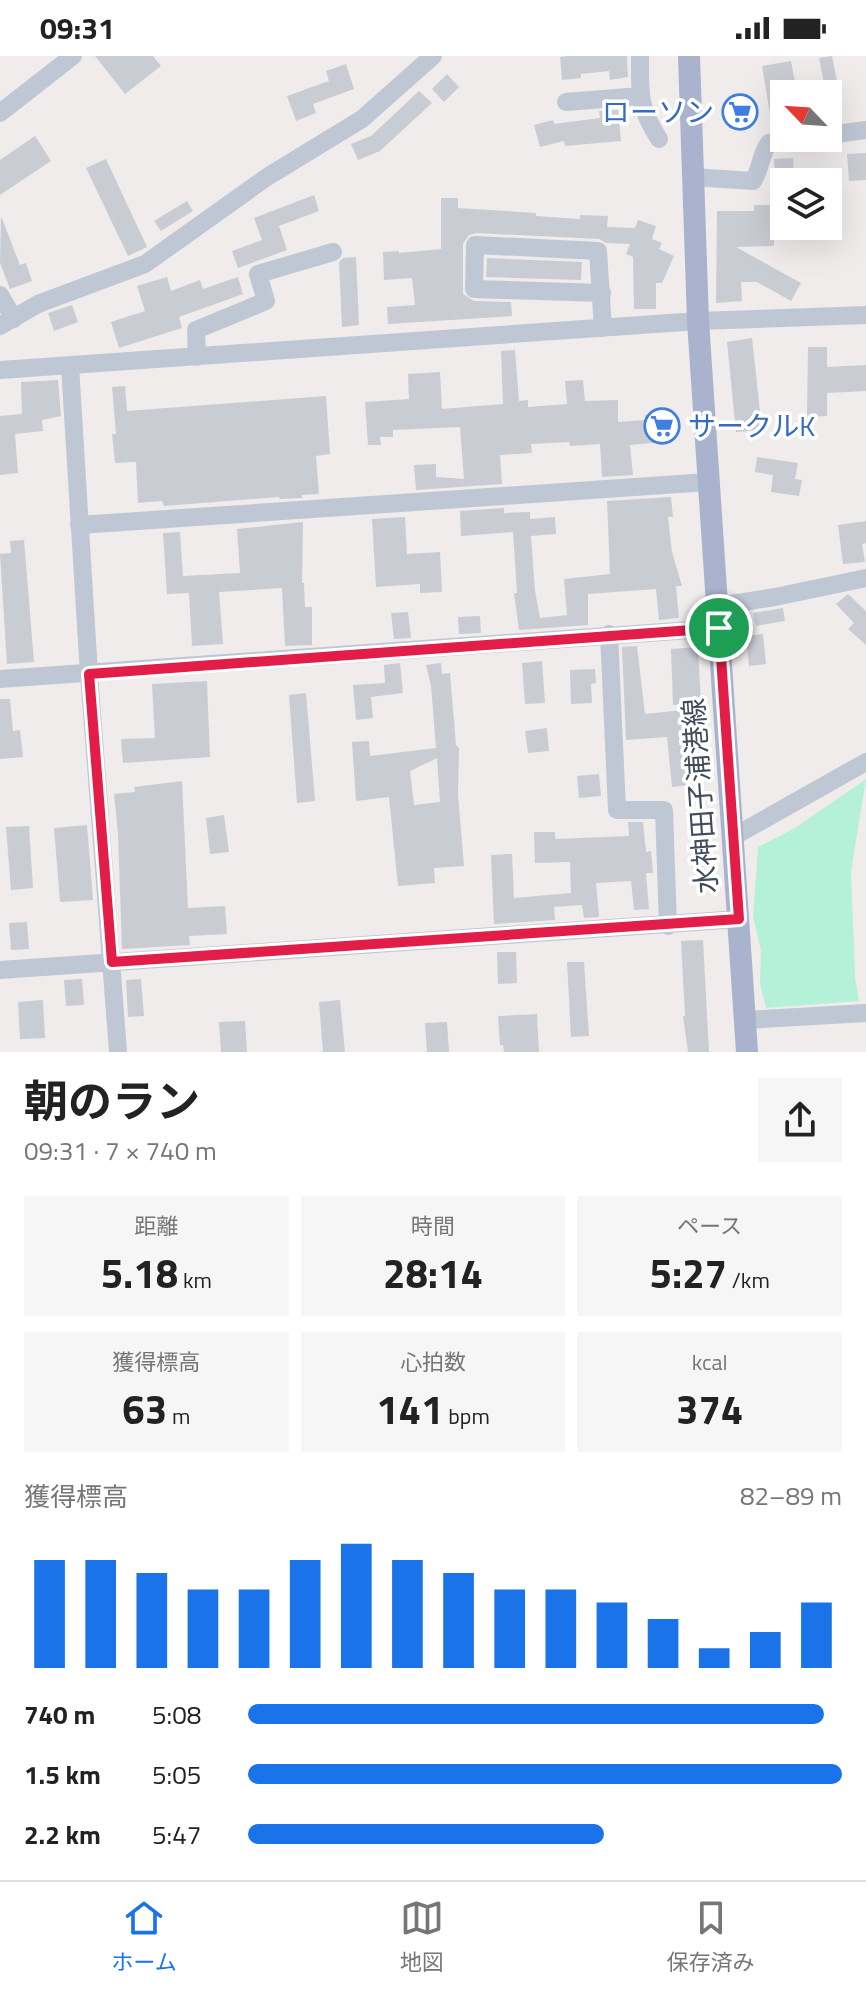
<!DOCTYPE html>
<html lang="ja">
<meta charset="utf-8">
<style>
:root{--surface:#fff;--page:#f6f6f6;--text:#222;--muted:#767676;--line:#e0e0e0;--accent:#1a73e8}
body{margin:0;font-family:"Titillium Web","Noto Sans JP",sans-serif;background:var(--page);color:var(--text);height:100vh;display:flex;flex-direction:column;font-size:30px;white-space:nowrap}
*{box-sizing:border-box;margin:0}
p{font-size:26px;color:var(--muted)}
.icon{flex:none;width:44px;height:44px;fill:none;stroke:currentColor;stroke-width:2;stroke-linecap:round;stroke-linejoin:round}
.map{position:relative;height:996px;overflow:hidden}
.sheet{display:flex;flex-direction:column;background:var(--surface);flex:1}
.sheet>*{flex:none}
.needle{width:52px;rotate:295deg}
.tools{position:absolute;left:770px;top:24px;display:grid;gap:16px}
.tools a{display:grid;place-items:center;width:72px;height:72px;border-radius:0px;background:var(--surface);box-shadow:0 8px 32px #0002;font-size:40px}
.pin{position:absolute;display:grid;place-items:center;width:68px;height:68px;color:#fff;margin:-34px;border:4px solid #fff;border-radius:50%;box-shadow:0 2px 8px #0007}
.round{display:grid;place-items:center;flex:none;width:84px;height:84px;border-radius:0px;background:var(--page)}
.head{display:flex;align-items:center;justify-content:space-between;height:136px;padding:0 24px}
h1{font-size:44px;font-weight:700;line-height:60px}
.figures{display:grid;grid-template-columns:repeat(3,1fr);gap:12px;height:136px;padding:8px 24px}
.figures div{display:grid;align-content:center;border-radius:0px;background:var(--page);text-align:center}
.figures b{font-size:40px;font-weight:700}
.figures small{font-size:22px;font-weight:400}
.figures p{font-size:22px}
.chart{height:224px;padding:16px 24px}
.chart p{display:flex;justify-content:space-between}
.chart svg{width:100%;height:144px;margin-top:8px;stroke:var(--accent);stroke-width:6}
ul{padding:0 24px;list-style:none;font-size:26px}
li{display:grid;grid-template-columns:128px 96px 1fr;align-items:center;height:60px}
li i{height:20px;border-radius:10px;background:var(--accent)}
.status{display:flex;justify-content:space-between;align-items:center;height:56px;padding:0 40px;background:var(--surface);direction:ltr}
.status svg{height:22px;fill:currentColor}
.dock{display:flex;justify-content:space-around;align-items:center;height:112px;border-top:2px solid var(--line);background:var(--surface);font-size:22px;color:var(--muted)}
.dock a{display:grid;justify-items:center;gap:4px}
.dock .active{color:var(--accent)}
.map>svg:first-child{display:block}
.green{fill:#b5f1d9}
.building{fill:#caccd4;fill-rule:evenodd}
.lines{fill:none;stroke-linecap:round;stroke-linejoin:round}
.minor{stroke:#c0c7d4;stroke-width:18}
.major{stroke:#a9b3cd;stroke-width:22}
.route-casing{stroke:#fff;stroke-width:16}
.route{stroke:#e11d48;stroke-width:10}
.labels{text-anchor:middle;stroke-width:7;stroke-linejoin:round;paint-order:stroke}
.shop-label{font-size:28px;fill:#366cbe;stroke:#fff;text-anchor:end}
.street-label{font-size:28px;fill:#434a5a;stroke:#fff}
</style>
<div class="status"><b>09:31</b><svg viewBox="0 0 49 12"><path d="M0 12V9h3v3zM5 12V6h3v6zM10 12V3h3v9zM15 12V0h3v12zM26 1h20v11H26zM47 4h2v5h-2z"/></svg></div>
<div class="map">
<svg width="866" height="996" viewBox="0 0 866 996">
<rect width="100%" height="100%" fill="#efeceb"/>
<!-- green -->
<path class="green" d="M 866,723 L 851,816 L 855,921 L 859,945 L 766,952 L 760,928 L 761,895 L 753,861 L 758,791 L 795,772 Z"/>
<!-- building -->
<path class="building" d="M 95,0 L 153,0 L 161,10 L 125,38 Z
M 569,0 L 627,0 L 628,21 L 610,24 L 609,15 L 581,18 L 581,22 L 562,24 L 560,1 Z
M 832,0 L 837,25 L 824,27 L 819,2 Z
M 791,5 L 797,38 L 784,38 L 784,56 L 770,58 L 762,10 Z
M 346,8 L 354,33 L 313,48 L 316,57 L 296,65 L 287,40 L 329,25 L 326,15 Z
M 447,18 L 459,31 L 444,46 L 432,33 Z
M 419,35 L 432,47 L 380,95 L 358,104 L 351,88 L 371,80 Z
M 618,54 L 621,85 L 565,90 L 564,85 L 540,91 L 534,69 L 553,64 L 554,68 L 600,62 L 599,55 Z
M 35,80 L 51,105 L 0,139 L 0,104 Z
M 866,97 L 866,124 L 849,125 L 847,98 Z
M 793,102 L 794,126 L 775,126 L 774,103 Z
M 106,103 L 147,191 L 128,200 L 86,112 Z
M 314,139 L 319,155 L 279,170 L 287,194 L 238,212 L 232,195 L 262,184 L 254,162 Z
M 441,142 L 458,142 L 458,152 L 536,157 L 536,160 L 580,163 L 580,159 L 608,160 L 607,171 L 635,172 L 638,164 L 656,170 L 652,183 L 662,187 L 659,193 L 674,200 L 662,227 L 656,227 L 656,253 L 634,253 L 633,201 L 626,198 L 630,188 L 606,187 L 599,183 L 476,177 L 469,179 L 463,188 L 463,238 L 474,245 L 511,246 L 512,260 L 388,268 L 387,251 L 415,249 L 412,222 L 384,224 L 383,196 L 399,195 L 399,197 L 441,193 Z
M 187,145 L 193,155 L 161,175 L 154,165 Z
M 754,149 L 774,149 L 774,190 L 736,191 L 801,227 L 791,245 L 757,226 L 741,226 L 742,245 L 716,247 L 717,155 L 754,155 Z
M 1,160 L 20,209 L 26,207 L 32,225 L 10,233 L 0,207 Z
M 356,201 L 359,269 L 342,271 L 339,206 L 343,202 Z
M 487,202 L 582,206 L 581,224 L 486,221 Z
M 167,221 L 171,235 L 200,224 L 203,233 L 238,221 L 243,238 L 179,261 L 182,272 L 119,292 L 111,266 L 145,255 L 137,230 Z
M 72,249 L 78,266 L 54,275 L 48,257 Z
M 752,282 L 762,374 L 736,376 L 727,286 Z
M 808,291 L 827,291 L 827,311 L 866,309 L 866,335 L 827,337 L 827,360 L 807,361 Z
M 515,294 L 519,345 L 528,344 L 528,351 L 567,348 L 565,325 L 583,324 L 585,345 L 618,344 L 618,366 L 645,364 L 645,359 L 671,356 L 673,380 L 662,381 L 662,386 L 630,389 L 633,419 L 602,421 L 600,388 L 570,390 L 569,386 L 531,388 L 532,397 L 500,399 L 502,428 L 416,434 L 414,409 L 436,408 L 436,421 L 464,423 L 460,371 L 393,374 L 393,381 L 380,381 L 381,389 L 368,389 L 365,346 L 409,343 L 408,318 L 440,316 L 442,353 L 503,348 L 501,295 Z
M 58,324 L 61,360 L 42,364 L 43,375 L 15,378 L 18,417 L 0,419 L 0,360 L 22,358 L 21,326 Z
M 125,330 L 127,355 L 326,340 L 330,398 L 316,400 L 319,438 L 302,439 L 302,442 L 280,443 L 279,441 L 164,450 L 162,445 L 138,447 L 136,406 L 115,407 L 112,378 L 116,378 L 112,331 Z
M 757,401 L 798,407 L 795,423 L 802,424 L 799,440 L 771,436 L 773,419 L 755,416 Z
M 671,441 L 673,461 L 668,461 L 672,496 L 682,530 L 676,530 L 679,562 L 659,564 L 656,533 L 588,538 L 588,569 L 519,574 L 514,537 L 517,537 L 513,476 L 461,480 L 460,455 L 504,452 L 504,457 L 530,456 L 530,463 L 555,461 L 556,478 L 531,480 L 535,535 L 540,562 L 567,559 L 564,523 L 610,518 L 607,445 Z
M 405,461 L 407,498 L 440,496 L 442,536 L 420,537 L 420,528 L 376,531 L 372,463 Z
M 866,465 L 866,487 L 862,488 L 865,506 L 843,508 L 838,469 Z
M 303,466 L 302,527 L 304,527 L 305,551 L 312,551 L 312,589 L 285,590 L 282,532 L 219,536 L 223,588 L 192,590 L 189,537 L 167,538 L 163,477 L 180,476 L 183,520 L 240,517 L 237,473 Z
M 24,484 L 34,606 L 7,608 L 0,498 L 11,497 L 10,485 Z
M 848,538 L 866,555 L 866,589 L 848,573 L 854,567 L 836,548 Z
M 783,552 L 785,565 L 756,570 L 753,557 Z
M 408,556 L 411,582 L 394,583 L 391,557 Z
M 480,560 L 481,577 L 459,578 L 458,561 Z
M 763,578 L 766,608 L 749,610 L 746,580 Z
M 637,590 L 645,658 L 683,654 L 690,729 L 672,731 L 667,681 L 626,684 L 622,591 Z
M 698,591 L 701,648 L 673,649 L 671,593 Z
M 542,605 L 545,647 L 525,648 L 522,607 Z
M 400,607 L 403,637 L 371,641 L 373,662 L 356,664 L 353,629 L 385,627 L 384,609 Z
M 441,607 L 442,618 L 450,617 L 456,689 L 459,692 L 458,738 L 464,810 L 434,812 L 435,827 L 398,830 L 389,741 L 356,745 L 352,686 L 369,685 L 370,700 L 436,692 L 431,630 L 426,609 ZM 437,702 L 440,746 L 414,749 L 410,715 Z
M 595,613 L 596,627 L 591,628 L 592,647 L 571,648 L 570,614 Z
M 207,625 L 210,701 L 123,707 L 121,683 L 155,682 L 152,628 Z
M 306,637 L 315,745 L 297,747 L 289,639 Z
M 0,643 L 10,643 L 13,675 L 20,674 L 23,701 L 0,703 Z
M 547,672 L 549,695 L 528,697 L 525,675 Z
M 599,718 L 601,740 L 579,742 L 577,720 Z
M 182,725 L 188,852 L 225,850 L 227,878 L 189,880 L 190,889 L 122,893 L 118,778 L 114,738 L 135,736 L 134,731 Z
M 224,759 L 229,796 L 210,798 L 206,762 Z
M 628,766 L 643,766 L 646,796 L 651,795 L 653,817 L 646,817 L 649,853 L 634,854 L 631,825 L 596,827 L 599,861 L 584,862 L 582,849 L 554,851 L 555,864 L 494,868 L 491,799 L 512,798 L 514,842 L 571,837 L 570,806 L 535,807 L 534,776 L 555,776 L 555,783 L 629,780 Z
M 87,769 L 93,844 L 60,846 L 54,772 Z
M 29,770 L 33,832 L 11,834 L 6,771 Z
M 27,866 L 29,893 L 11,894 L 9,867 Z
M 703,884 L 709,996 L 688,996 L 683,960 L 685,960 L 681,885 Z
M 497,896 L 516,896 L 517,927 L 498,928 Z
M 567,906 L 584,906 L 589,980 L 571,981 Z
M 82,923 L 84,949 L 66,950 L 64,924 Z
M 141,923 L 144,960 L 128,961 L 126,924 Z
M 43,944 L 45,982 L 20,983 L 18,946 Z
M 340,944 L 345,996 L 323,996 L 319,946 Z
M 537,958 L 539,996 L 504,996 L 503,989 L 500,989 L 498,960 Z
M 245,965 L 247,996 L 221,996 L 219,966 Z
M 447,966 L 449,996 L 427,996 L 425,967 Z"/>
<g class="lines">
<!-- minor -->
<path class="minor" d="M 640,0 C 640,38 638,50 659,83
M 566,46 L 640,40
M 0,57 L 73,0
M 828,79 L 866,74
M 692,121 L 753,125 C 761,113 760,99 769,87 L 807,82
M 602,237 L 474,233 L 475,189 L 598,195 L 603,272
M 0,239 L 14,263
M 0,270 L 38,248 L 145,208 L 267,121 L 362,63 L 433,0
M 197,301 L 196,274 L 266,245 L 258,218 L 333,196
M 70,310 L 89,618 L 118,996
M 0,314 L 698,265 L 866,259
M 79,469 L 708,426
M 718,550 L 775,541 L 866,522
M 609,578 L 617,754 L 664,754 L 668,870
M 0,623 L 719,572
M 733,781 L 866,706
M 0,914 L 739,863
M 745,964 L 866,957"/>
<!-- major -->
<path class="major" d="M 689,0 L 698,265 L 747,996"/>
</g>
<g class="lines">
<defs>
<path id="route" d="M 719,572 L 739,863 L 112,906 L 89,618 Z"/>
</defs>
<!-- route casing -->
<use href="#route" class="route-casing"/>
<!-- route -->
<use href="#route" class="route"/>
</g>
<!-- icons -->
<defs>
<symbol id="supermarket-ring" viewBox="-11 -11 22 22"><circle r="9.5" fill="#fff" stroke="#3f7fe0" stroke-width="1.5"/><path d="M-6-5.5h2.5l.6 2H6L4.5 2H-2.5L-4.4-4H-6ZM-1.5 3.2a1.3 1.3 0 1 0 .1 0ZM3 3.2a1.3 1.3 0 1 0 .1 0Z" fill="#3f7fe0"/></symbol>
</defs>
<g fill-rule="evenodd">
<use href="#supermarket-ring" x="720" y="36" width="40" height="40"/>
<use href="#supermarket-ring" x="642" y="350" width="40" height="40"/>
</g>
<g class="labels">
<!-- shop labels -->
<g class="shop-label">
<text x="714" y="66">ローソン</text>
<text x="688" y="380" text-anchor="start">サークルK</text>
</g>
<!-- street labels -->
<g class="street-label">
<text transform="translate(700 740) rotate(-94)" y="10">水神田子浦港線</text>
</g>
</g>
</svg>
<div class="tools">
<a><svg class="needle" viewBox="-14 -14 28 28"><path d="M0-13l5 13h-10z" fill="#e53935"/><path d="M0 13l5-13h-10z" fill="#767676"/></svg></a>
<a><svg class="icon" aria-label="layers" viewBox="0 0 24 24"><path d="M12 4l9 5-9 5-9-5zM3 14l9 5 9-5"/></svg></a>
</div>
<div class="pin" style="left:719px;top:572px;background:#1e9e55"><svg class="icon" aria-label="arrive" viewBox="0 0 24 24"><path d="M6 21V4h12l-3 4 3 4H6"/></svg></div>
</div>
<section class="sheet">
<div class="head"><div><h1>朝のラン</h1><p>09:31 · 7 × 740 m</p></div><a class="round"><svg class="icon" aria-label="share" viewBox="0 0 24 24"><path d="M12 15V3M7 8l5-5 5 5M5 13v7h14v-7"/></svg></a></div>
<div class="figures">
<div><p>距離</p><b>5.18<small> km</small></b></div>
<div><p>時間</p><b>28:14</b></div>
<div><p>ペース</p><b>5:27<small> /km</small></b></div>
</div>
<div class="figures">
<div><p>獲得標高</p><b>63<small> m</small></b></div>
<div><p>心拍数</p><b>141<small> bpm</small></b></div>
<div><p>kcal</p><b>374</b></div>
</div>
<div class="chart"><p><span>獲得標高</span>82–89 m</p>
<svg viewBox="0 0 160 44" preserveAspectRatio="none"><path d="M5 44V11M15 44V11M25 44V15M35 44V20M45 44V20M55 44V11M65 44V6M75 44V11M85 44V15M95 44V20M105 44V20M115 44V24M125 44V29M135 44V38M145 44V33M155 44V24"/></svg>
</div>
<ul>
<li><b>740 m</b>5:08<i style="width:97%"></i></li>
<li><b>1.5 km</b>5:05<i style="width:100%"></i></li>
<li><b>2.2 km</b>5:47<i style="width:60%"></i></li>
</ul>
</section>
<nav class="dock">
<a class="active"><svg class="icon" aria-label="home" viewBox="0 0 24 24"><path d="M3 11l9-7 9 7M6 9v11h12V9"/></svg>ホーム</a>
<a><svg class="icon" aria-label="map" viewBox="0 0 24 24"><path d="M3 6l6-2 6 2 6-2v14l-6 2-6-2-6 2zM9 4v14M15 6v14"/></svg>地図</a>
<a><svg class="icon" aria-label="saved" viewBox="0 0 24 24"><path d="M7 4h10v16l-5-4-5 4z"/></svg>保存済み</a>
</nav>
